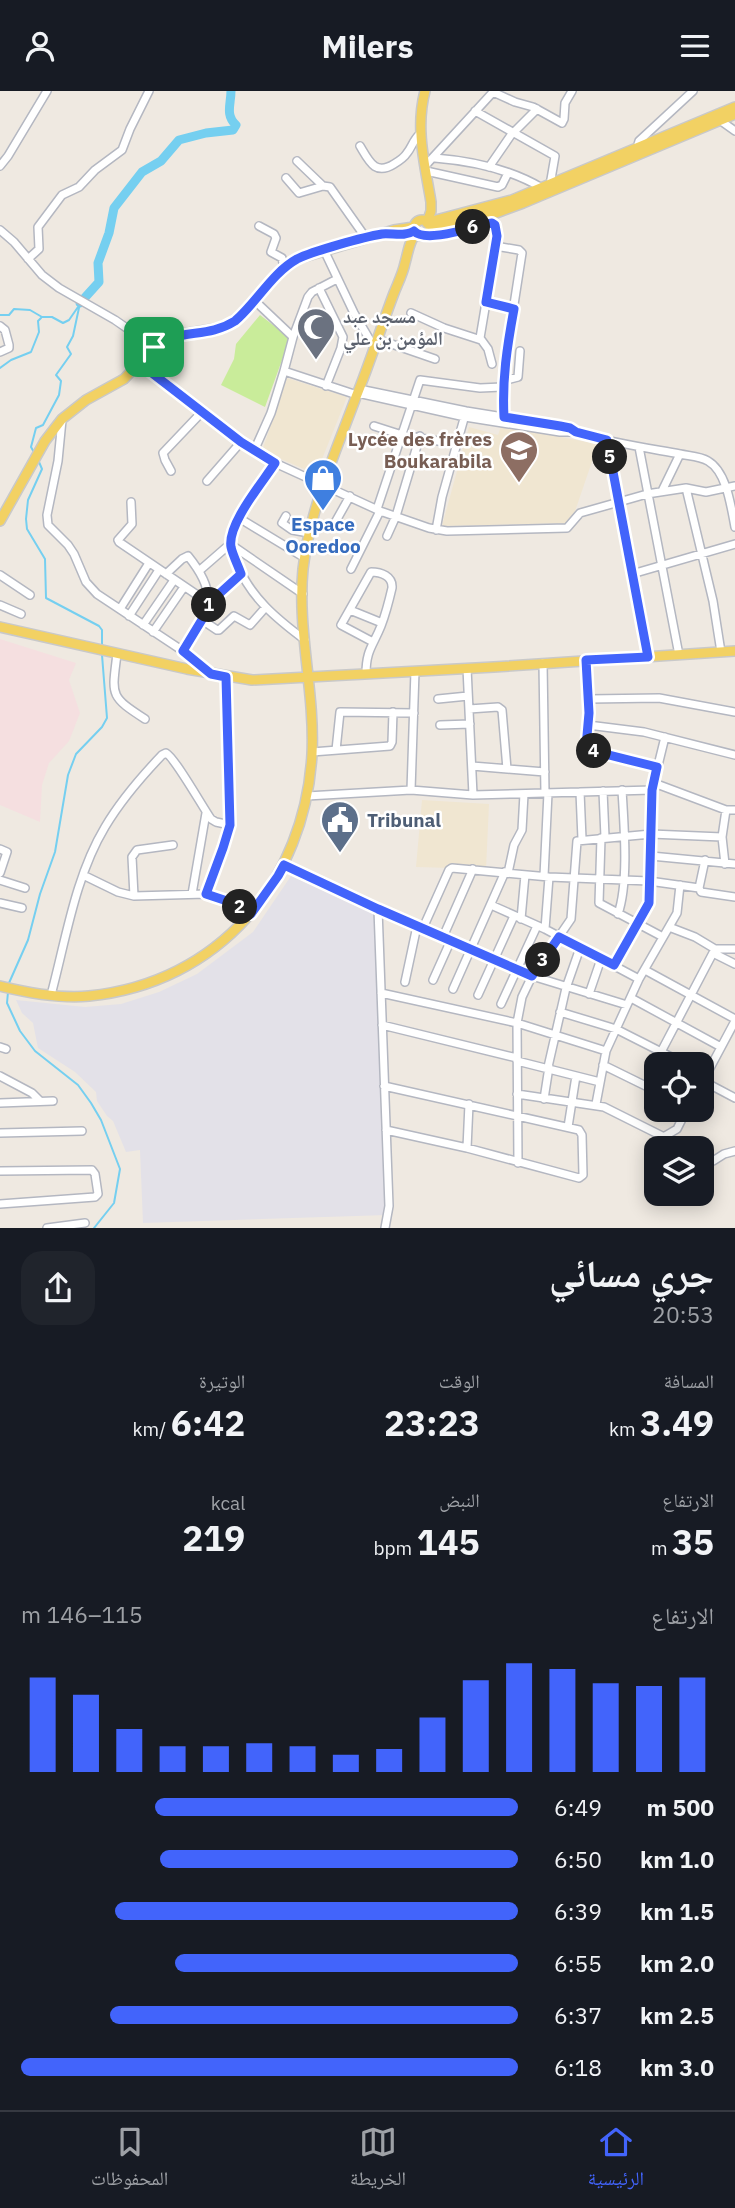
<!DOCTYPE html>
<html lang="ar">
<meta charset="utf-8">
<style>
:root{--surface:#171b24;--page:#20242c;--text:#f1f3f6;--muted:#9ea1a6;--line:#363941;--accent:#4264fb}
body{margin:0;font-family:"IBM Plex Sans","Noto Naskh Arabic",sans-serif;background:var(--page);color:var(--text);direction:rtl;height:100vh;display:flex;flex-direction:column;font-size:26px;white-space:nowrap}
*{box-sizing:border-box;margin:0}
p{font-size:23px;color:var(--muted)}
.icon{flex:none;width:38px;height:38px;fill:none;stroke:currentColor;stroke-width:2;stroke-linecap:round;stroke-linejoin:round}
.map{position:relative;height:1137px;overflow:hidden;direction:ltr}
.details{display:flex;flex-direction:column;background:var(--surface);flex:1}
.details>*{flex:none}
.fabs{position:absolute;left:644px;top:961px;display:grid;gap:14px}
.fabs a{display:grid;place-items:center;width:70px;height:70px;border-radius:14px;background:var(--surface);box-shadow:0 4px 18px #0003;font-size:35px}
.pin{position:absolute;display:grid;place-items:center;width:60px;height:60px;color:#fff;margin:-30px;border-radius:14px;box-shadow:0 4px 10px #0006}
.km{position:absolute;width:35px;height:35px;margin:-18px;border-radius:50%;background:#222;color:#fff;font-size:19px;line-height:35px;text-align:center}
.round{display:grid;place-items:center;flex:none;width:74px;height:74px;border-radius:21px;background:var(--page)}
.head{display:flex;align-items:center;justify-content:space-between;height:119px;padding:0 21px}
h1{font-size:38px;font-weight:800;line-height:52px}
.metrics{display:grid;grid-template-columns:repeat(3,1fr);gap:10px;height:119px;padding:7px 21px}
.metrics div{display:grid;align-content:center}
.metrics b{font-size:35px;font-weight:800}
.metrics small{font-size:19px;font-weight:400}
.metrics p{font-size:19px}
.chart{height:196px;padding:14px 21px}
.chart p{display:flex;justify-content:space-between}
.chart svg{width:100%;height:126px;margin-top:7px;stroke:var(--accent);stroke-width:6}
ul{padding:0 21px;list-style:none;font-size:23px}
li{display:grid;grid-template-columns:112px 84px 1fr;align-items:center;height:52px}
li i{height:18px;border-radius:9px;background:var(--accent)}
header{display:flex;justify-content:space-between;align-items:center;height:91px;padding:0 21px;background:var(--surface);font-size:32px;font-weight:800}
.tab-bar{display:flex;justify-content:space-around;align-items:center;height:98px;border-top:2px solid var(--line);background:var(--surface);font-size:19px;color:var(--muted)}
.tab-bar a{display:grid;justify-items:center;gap:4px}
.tab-bar .current{color:var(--accent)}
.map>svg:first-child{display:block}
.industrial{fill:#e3e1e8}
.education{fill:#f0e6d1}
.medical{fill:#f5dfe0}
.pitch{fill:#c9ec9a}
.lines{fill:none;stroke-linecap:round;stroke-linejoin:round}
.stream{stroke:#75cff0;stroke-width:2}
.river{stroke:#75cff0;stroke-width:9}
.minor-casing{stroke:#b4b7c1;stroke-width:10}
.major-casing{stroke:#c9c9c9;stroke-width:12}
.minor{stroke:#fff;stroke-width:7}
.major{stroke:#f2d163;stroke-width:9}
.route-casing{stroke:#fff;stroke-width:14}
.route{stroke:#4264fb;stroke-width:9}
.labels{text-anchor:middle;stroke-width:5;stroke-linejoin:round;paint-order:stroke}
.worship-label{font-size:19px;font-weight:bold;fill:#5b616d;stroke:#fff;text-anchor:start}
.education-label{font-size:19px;font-weight:bold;fill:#785e54;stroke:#fff;text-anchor:end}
.shop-label{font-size:19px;font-weight:bold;fill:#366cbe;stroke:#fff}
.service-label{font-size:19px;font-weight:bold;fill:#4e5e75;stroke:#fff;text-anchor:start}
</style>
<header><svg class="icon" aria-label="menu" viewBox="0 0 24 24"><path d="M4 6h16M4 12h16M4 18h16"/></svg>Milers<svg class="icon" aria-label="person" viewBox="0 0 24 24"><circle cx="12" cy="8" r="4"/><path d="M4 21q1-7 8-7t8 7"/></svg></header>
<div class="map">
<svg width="735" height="1137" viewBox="0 0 735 1137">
<rect width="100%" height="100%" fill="#efe9e1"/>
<!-- industrial -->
<path class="industrial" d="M 291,785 L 378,823 L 387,1124 L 143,1132 L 140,1059 L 126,1061 L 113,1030 L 107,1025 L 97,1010 L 96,1001 L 75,981 L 38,957 L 33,932 L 22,922 L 16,909 L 85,916 L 121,913 L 159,901 L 197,883 L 253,841 Z"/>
<!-- education -->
<path class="education" d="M 287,287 L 347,306 L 316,383 L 262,360 Z
M 501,335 L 598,353 L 571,432 L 442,435 L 469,336 L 498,344 Z
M 422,709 L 489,713 L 486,778 L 416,776 Z"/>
<!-- medical -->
<path class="medical" d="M 0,548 L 76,572 L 69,589 L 80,622 L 69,650 L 49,672 L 42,694 L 40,731 L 0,714 Z"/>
<!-- pitch -->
<path class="pitch" d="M 260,224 L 290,247 L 265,316 L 221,294 L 234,268 L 236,253 Z"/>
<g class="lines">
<!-- stream -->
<path class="stream" d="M 0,224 L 9,224 L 14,218 L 30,219 L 42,226 L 52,226 L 63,232 L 69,229 L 78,216
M 0,277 L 11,269 L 31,261 L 39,241 L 38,230 L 41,227
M 35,363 L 31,356 L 36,337 L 43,334 L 59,304 L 61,290 L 56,284 L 71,263 L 67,256 L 73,245 L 80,212
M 39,371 L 42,378 L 28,409 L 26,428 L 27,438 L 45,468 L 46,507 L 99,535 L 102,539 L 102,555
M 9,892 L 28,849 L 40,803 L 55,761 L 68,684 L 76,663 L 102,636 L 107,627 L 102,564
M 8,901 L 7,912 L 20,940 L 35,960 L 78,994 L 91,1012 L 101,1029 L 120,1078 L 114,1112 L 94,1137"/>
<!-- river -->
<path class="river" d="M 80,212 L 99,191 L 98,172 L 109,142 L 114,117 L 142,81 L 161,70 L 179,49 L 206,42 L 233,39 L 236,34 C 225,24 231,13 231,0"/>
<defs>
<path id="minor" d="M 493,1 L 515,11 L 533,16 L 562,32 L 564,28 L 565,12 L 572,0
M 475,20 L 555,65 L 550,94
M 719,24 L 721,30 L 735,40
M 360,55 C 369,70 375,85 394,73 C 399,70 404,67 407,62 C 412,56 413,49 420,43
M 637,57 L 639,50 L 693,0
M 435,67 C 472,70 510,78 542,97
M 297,70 L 323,95
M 0,75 L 8,65 L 47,0
M 425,75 L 494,0
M 489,76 L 511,44 L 537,18
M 426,80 L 498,96 L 502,94 L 508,82
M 286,87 L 299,102 L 323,95 L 330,96 L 366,147
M 259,135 L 274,143 L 276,147 L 271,161 L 282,167 L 284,177
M 0,139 L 14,151 L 42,184 L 59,197 L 115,229 L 154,256
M 426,144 L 437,145 L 492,132 L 495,134 L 496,152 L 480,247 L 488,258 L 492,273
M 495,155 L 519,159 L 522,162 L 504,278 L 503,330
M 324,159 L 354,222 L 374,256
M 28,168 L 39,158 L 38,136 L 62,104 L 79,96 L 95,79 L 122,59 L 130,38 L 149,0
M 337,188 L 312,201 L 308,206 L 293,246 L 284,280 L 357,304
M 319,197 L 343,246 L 341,257 L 326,295
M 255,210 L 293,246
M 487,211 L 514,218
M 411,222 L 444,237 L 481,249
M 0,235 L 5,239 L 9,254 L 9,257 L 0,261
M 377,248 L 435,268
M 139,272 L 241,351 L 275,372 L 380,420 L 429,437 L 447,440 L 567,437 L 580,422 L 647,403 L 686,397 L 713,510 L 721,561
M 503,290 L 518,286 L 520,260
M 359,298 L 466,320 L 560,335 C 568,337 574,341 581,343 C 614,352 647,357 680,363 L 662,400
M 358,302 L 465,326 L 560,341 L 576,341
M 62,329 L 58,370 L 47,424 L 48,434 L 68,454 L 74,463 L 86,491 L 97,503 L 183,560 L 208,580
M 374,335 L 402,344 L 456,353
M 607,349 L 632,483 L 735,453
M 639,356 L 679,564
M 254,360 L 271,322 L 284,280
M 680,363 C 689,365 700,365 708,370 C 727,381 731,416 735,436
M 275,372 C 262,392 231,428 231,452 C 230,459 235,467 237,473 C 251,507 277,528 305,549
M 171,380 L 165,369 L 163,362 L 202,321
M 207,390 L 241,351
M 686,397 L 706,401 L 735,395
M 131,411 L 132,433 L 118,449 L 119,451 L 209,512 L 241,483
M 377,418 L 420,289 L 480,297 L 502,296
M 286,425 L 282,432 L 292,439 L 309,442
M 239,427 L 305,467
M 332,437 L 350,405
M 436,439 L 442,406 L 465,324
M 387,445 L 396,425 L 420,345
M 351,478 L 380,420
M 199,480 L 230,453 L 303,503
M 166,483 L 182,468 L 188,465 C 222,507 207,520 183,560
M 632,483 L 648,567
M 0,484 L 30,504
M 0,514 L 21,523
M 120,518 L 149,472
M 350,519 L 382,532
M 129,525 L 159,479
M 202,529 L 217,539 L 219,539 L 234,525 L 250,534 L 265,517
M 143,534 L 174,489
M 153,541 L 184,496
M 117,563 C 112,604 109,605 145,628
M 586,569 L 589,622 L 586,656 L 605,663 L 658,676
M 543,572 L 545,702
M 467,577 L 473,704
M 366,583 C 366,559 373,555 381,535 C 386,522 389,510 392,497 C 393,485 381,481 371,481 L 341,534 L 373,551
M 438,608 L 468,605
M 589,608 L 659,607 L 735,621
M 469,618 L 498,616 L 502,619 L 507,678
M 440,634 L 470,633
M 588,634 L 644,641 L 735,664
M 336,659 L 340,621 L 414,622
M 312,661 L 390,655 L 392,651 L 393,621
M 472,675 L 545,681
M 654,692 L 726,719 L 735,719
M 411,699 L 415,580
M 603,700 L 605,746
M 580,701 L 582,748
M 307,705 L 411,699 L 473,704 L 652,699
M 601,747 L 599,812 L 663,846
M 0,758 L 7,761 L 0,782
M 651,765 L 735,773
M 725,773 L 722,746 L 726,719
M 284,774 L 378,818 L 532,885 L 627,914
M 508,782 L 514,754 L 522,739 L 524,703
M 83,784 L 118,801 L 134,805 L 206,803 L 224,757 L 230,734 L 226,586
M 544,785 L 548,702
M 0,789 L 25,797
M 699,797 L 701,801 L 735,806
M 192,803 L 206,722
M 206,803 L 230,811 L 251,823
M 134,805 L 132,766 L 137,759 L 173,754
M 0,812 L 22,817
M 491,814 L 545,838 L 639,888
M 378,818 L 389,1115 L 385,1137
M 618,823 C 629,791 624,734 622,699
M 521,828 L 525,784
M 669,836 L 695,846 L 715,858 L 735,858
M 423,837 L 449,779 L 452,777 L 549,786 L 649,790 L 699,797 L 705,769
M 545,838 L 549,786
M 443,846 L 473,778
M 713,862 L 735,873
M 614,874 L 649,812 L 652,699 L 665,646
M 645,879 L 735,928
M 433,889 L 451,849
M 405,891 L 417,835
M 453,898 L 505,781
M 381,902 L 517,932 L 606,960
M 589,903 L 601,868
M 51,904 C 66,848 75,786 105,736 C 121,709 141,686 162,664 L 166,662 C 175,667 202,715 211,728 L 216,731 L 230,734
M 478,904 L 514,825
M 631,907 L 721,956
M 501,913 L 537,835
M 560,921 L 616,938 L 685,973
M 382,934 L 517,967
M 0,956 L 6,958
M 661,961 L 715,858
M 517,970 L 600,991
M 603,974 L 656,1000
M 548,976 L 566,897 L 580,857
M 0,985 L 32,1002 L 40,1010
M 703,990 L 735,1007
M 702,992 L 735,930
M 384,995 L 579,1039 L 582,1044 L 583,1084 L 579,1087 L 467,1057 L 386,1039
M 517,1003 L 604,1016 L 686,1057
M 544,1008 L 549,976
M 0,1012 L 53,1010
M 596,1013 L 606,960 L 639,888 L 677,822 L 680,794
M 568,1036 L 576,985
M 0,1042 L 82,1040
M 665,1045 L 677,1038 L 687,1018
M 467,1057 L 469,1013
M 702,1065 L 713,1070 L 724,1063 L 735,1060
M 518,1072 L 517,932 L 522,906 L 532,885 L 571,828 L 577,750 L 651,743 L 722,746
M 0,1080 L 92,1079 L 95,1083 L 98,1103 L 95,1106 L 0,1113
M 47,1137 L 85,1132"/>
<path id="major" d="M 425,0 C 415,38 425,74 431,111 L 431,120 L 427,132
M414 137a8 8 0 1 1 16 0a8 8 0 1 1-16 0Z
M 429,133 L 436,129 L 512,109 L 735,16
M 429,141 L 440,136 L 496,122 L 523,112 L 735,23
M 0,430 L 45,350 L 62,328 L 86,309 L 124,288 L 154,256 L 164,249 L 183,243 L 226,236 L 244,221 L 281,180 L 297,168 L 394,139 L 414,136
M 0,536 L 187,578 L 252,589 L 494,576 L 735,560
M 0,895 C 29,902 60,908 89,905 C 219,892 305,790 312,663 C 315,601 297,539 303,478 C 310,417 335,363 356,306 C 370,272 381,236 394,202 C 398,192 403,182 405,172 C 408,162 409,150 416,142"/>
</defs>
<!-- minor casing -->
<use href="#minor" class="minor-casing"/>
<!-- major casing -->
<use href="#major" class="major-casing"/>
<!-- minor -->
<use href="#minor" class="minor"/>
<!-- major -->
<use href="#major" class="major"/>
</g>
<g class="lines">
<defs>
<path id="route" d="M 492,132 L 495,134 L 497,145 L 486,211 L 514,218 C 507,256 502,288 504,326 L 560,335 L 570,337 L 576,341 L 607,349 L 648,566 L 586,569 L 589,622 L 586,656 L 605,663 L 657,676 L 652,699 L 649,812 L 614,874 L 559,846 L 532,885 L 378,818 L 284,774 L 278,785 L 251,823 L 230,811 L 206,803 L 223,757 L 230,734 L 226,586 L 211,583 L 183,560 L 206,522 L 209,512 L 241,483 C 238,474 233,465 231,456 C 227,433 263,391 275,372 L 241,351 L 139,272 C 171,230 200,252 235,230 C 257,211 272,182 297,168 C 313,160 364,146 382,143 C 393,142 404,146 414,140 C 426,153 475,135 492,132 Z"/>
</defs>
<!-- route casing -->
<use href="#route" class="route-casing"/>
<!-- route -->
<use href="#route" class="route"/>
</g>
<!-- icons -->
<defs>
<symbol id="mosque-pin" viewBox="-11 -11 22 30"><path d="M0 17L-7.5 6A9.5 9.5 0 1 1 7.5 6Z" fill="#6b7280" stroke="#fff"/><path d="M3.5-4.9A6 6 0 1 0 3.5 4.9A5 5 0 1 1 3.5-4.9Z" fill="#fff"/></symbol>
<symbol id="school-pin" viewBox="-11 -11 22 30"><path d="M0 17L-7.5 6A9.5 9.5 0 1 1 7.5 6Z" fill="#8d6e63" stroke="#fff"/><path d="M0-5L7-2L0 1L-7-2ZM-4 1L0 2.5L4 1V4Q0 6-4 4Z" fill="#fff"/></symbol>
<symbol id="shop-pin" viewBox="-11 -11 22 30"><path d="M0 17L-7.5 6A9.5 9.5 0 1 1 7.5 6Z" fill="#3f7fe0" stroke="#fff"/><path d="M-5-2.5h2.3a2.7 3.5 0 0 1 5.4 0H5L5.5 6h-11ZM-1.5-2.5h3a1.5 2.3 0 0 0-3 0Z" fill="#fff"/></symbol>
<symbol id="civic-pin" viewBox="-11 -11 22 30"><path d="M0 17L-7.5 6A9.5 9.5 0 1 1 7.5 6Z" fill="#5c6f8a" stroke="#fff"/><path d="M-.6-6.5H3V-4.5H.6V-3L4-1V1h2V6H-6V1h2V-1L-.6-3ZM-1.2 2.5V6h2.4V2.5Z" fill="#fff"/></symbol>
</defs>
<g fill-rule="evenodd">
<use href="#mosque-pin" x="294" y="214" width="44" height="60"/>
<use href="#school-pin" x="497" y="337" width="44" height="60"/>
<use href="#shop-pin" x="301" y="365" width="44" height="60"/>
<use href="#civic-pin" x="318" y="707" width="44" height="60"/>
</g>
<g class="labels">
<!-- worship labels -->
<g class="worship-label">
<text x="343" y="232">مسجد عبد<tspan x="343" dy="22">المؤمن بن علي</tspan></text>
</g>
<!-- education labels -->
<g class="education-label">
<text x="492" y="355">Lycée des frères<tspan x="492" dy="22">Boukarabila</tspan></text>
</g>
<!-- shop labels -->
<g class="shop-label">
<text x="323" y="440">Espace<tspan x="323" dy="22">Ooredoo</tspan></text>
</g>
<!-- service labels -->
<g class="service-label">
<text x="367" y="736">Tribunal</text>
</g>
</g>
</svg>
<div class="fabs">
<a><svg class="icon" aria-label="locate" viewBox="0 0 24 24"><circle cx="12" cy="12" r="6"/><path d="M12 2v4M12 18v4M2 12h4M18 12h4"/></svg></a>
<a><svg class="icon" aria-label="layers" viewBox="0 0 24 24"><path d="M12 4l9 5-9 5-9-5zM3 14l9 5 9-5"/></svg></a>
</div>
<div class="pin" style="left:154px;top:256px;background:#1e9e55"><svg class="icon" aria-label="arrive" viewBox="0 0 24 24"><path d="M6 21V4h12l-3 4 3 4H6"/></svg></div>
<b class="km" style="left:209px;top:514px">1</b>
<b class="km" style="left:240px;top:816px">2</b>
<b class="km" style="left:543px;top:869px">3</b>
<b class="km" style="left:594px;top:660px">4</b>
<b class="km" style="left:610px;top:366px">5</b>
<b class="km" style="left:473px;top:136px">6</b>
</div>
<section class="details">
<div class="head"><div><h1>جري مسائي</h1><p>20:53</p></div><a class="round"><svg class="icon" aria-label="share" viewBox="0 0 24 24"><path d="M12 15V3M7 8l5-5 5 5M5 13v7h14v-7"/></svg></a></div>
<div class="metrics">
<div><p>المسافة</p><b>3.49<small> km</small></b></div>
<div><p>الوقت</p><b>23:23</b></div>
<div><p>الوتيرة</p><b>6:42<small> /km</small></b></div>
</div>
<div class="metrics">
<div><p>الارتفاع</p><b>35<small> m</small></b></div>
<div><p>النبض</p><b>145<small> bpm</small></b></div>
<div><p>kcal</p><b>219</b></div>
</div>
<div class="chart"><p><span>الارتفاع</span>115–146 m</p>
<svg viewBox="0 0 160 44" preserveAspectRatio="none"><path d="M5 44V11M15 44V17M25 44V29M35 44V35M45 44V35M55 44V34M65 44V35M75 44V38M85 44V36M95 44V25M105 44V12M115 44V6M125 44V8M135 44V13M145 44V14M155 44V11"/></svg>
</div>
<ul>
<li><b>500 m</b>6:49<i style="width:73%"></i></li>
<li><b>1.0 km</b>6:50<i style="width:72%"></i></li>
<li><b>1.5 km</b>6:39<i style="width:81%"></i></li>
<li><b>2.0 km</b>6:55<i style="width:69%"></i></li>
<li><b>2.5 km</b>6:37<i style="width:82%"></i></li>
<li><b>3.0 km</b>6:18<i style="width:100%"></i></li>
</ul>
</section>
<nav class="tab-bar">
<a class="current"><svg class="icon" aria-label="home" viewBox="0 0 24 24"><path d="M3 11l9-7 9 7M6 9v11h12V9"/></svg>الرئيسية</a>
<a><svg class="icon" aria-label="map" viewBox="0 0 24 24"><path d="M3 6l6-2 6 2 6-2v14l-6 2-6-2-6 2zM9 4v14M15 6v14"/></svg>الخريطة</a>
<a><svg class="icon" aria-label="saved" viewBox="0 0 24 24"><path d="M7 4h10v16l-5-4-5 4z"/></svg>المحفوظات</a>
</nav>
